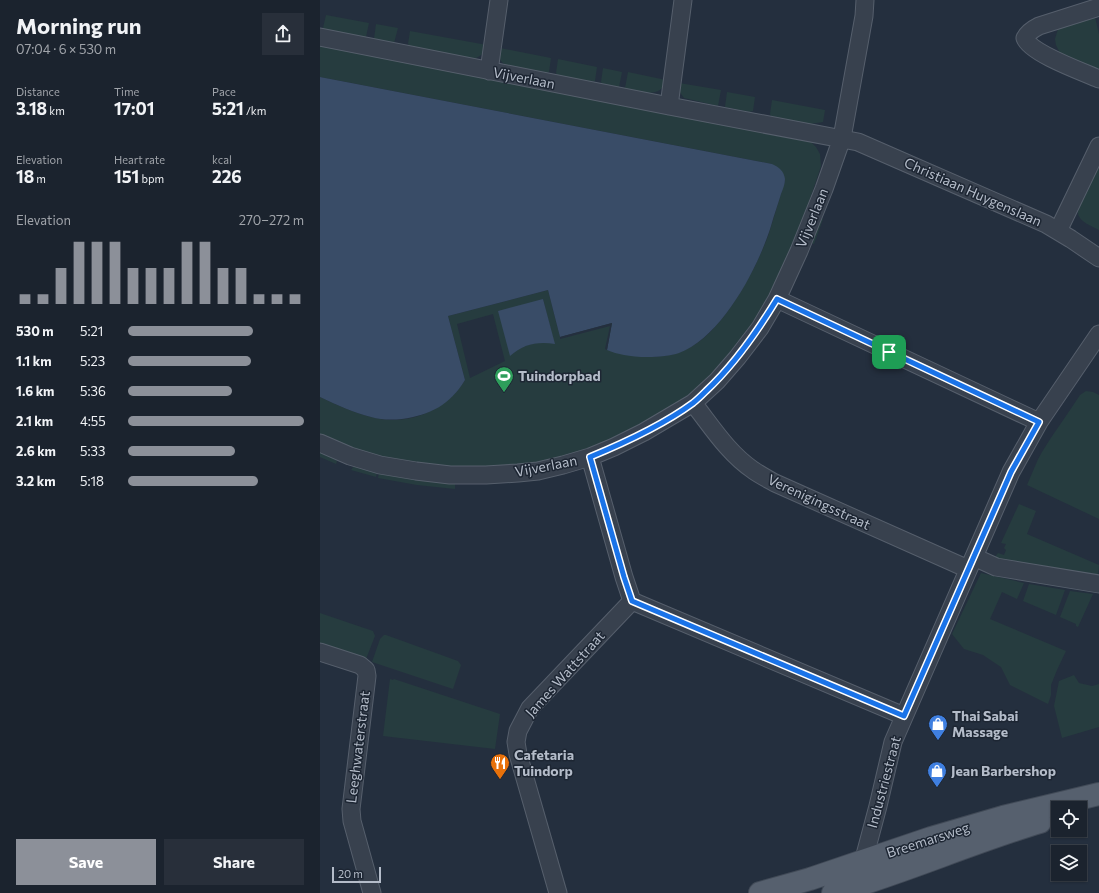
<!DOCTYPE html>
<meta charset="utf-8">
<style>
:root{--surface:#1b232e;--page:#282f3a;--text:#f1f3f6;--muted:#a0a4aa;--line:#39404a;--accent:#8c9099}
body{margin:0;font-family:Commissioner,sans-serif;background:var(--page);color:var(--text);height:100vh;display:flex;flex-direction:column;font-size:15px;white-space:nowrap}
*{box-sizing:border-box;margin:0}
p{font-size:13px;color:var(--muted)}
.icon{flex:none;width:22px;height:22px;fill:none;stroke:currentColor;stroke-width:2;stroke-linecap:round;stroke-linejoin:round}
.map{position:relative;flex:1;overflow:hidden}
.sheet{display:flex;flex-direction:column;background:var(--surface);width:320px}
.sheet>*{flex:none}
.buttons{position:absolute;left:731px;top:801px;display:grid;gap:8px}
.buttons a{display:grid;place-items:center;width:36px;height:36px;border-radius:0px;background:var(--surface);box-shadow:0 1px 3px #0004,0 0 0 1px var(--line);font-size:20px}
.scale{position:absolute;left:12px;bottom:10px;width:49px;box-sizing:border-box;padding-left:4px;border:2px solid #b4bcc9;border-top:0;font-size:11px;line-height:14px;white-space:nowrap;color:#b4bcc9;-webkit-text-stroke:3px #1d2633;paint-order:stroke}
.pin{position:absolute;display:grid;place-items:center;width:34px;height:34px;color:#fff;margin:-17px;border-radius:8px;box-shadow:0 2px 6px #0006}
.round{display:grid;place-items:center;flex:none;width:42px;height:42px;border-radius:0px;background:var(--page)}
.head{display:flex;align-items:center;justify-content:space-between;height:68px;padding:0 16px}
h1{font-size:22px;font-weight:700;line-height:30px}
.stats{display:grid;grid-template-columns:repeat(3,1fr);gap:6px;height:68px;padding:4px 16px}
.stats div{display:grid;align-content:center}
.stats b{font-size:17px;font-weight:700}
.stats small{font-size:11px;font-weight:400}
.stats p{font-size:11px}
.chart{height:112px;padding:8px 16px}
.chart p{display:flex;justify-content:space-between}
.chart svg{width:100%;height:72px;margin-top:4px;stroke:var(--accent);stroke-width:6}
.cta{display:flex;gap:8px;margin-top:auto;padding:8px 16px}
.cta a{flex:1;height:46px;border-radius:0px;background:var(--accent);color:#fff;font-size:16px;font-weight:700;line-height:46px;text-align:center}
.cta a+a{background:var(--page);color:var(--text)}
ul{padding:0 16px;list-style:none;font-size:13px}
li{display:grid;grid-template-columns:64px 48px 1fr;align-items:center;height:30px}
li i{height:10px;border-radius:5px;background:var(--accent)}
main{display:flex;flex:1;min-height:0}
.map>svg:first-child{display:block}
.green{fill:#263c3f;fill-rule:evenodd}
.water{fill:#394c67}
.pier{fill:#242f3e}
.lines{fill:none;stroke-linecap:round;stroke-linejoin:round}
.minor-casing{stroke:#565f6c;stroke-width:19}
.major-casing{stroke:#414a57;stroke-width:24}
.minor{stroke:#38414e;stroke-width:17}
.major{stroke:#56606e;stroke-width:22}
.route-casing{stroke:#fff;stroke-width:8}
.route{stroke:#1a73e8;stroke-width:5}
.labels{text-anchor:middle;stroke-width:3;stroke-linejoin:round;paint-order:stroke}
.street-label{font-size:14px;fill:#b4bcc9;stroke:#1d2633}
.poi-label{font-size:14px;font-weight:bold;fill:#b4bcc9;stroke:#1d2633;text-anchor:start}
</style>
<main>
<section class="sheet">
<div class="head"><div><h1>Morning run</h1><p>07:04 · 6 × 530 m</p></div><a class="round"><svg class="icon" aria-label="share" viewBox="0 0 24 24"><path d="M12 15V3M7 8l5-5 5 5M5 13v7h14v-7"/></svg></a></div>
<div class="stats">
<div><p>Distance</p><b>3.18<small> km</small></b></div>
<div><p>Time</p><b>17:01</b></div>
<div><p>Pace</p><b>5:21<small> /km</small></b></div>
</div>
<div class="stats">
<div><p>Elevation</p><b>18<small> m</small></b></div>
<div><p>Heart rate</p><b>151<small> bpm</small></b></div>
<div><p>kcal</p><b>226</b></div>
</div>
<div class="chart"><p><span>Elevation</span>270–272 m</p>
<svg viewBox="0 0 160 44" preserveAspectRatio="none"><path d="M5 44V38M15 44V38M25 44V22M35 44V6M45 44V6M55 44V6M65 44V22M75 44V22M85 44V22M95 44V6M105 44V6M115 44V22M125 44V22M135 44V38M145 44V38M155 44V38"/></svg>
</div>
<ul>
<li><b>530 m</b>5:21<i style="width:71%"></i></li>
<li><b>1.1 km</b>5:23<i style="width:70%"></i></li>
<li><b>1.6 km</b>5:36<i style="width:59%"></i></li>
<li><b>2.1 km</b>4:55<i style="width:100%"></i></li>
<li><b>2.6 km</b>5:33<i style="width:61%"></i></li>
<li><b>3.2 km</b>5:18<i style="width:74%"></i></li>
</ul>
<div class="cta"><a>Save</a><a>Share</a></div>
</section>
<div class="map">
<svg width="779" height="893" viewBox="0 0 779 893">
<rect width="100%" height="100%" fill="#242f3e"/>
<!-- green -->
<path class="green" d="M 774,13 L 779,34 L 779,76 L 741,55 L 736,45 L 735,39 L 738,29 L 742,24 Z
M 6,15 L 49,23 L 46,37 L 44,38 L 4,30 L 3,28 Z
M 56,24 L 78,28 L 74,43 L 54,39 Z
M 90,31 L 167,45 C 164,54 160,58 150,59 L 89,46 L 88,44 Z
M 0,45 L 484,139 L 491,142 L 496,147 L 500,154 L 501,166 L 488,205 L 461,272 L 436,318 L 401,364 L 381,384 L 367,396 L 343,412 L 304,435 L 280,445 L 224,463 L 188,468 L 125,467 L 58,458 L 26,447 L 0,435 L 0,397 C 17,405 34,413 51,417 C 87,427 126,411 145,380 L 128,316 L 228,290 L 240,337 L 292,323 L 334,357 C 346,356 358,354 369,348 C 403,331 435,271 448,236 C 454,218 459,199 465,181 L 452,164 L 0,77 ZM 223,299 L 234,343 C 216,341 204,344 190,355 ZM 173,314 L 185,361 L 150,378 L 137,324 Z
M 180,48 L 231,58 L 229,72 L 226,73 C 217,71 189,68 183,63 C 178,59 178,53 180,48 Z
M 238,59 L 277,67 L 275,81 L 272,82 L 237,75 L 236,73 Z
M 283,68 L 302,72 L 299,87 L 282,84 L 281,82 Z
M 308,72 L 346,80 C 341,100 320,91 305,88 Z
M 359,83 L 401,90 L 398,106 L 364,98 L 359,91 Z
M 407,92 L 435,97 L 433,111 L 429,112 L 405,107 Z
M 452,100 L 505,110 L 503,122 L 490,124 L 451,116 L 450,114 Z
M 779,166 L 779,230 C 772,226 759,222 758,213 C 758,213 759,206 760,206 Z
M 499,218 L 503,219 L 494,244 L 491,243 Z
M 766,391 L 773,392 L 779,395 L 779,519 L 707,485 C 712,474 716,462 722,452 C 734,432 748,414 760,395 Z
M 0,452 L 16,460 L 17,461 L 16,464 L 0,457 Z
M 34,466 L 57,473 L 56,477 L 31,470 Z
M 59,473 L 79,477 L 135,484 L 135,489 L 97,485 L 58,478 Z
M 699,504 L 716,511 L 707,534 L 779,565 L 778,576 L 683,561 L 675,557 L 678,553 L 684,555 L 686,550 L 684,548 L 686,544 L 681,543 Z
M 661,573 L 704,583 L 697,599 L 682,592 L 670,619 L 746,651 L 737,670 L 731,685 L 731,695 L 728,704 L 690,685 L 681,667 L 663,655 L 644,649 L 632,634 Z
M 709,584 L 745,590 L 736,615 L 703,601 Z
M 750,591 L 773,594 L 758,627 L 756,626 L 756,624 L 740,617 Z
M 0,613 L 53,631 L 55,636 L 46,659 L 0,644 Z
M 64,635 L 66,635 L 138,661 L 141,665 L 133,689 L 52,662 L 60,639 Z
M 754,675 L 759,683 L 772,686 L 779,684 L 779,727 L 742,738 L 734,706 L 739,681 Z
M 70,679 L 73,680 L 74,679 L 180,714 L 175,749 L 63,736 Z"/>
<!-- water -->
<path class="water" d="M 0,77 L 452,164 C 459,167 464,171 465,179 C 465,184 463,189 461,194 C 458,204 454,215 451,226 C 438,268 402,337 359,353 C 345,358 318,358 304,355 C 298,354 292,352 287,350 L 292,323 L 240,337 L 228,290 L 128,316 L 145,380 C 130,405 110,415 82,419 C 72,420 61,420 51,417 C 34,413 17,405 0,397 Z
M 223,299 L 235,344 C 218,341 203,344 190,356 L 178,311 Z"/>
<!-- pier -->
<path class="pier" d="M 292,323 L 287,350 L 285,349 L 290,326 L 240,339 L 240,337 Z"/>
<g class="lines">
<defs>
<path id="minor" d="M 779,7 L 719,26 C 713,29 708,32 705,38 C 710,53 763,72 779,79
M 0,37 L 349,106 L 538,142 L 726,224 L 751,239 L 779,258
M 169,71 L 179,0
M 349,106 L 363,0
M 738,231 L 779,146
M 457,299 L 719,422
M 373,403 C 392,427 408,453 433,470 C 440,475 448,479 455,483 L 648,569
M 0,443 L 30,456 L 60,465 L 96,471 L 130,475 L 166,475 L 198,473 L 218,471 L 243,465 L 270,457 L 294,447 L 324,432 L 373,403 L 397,381 L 417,358 L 440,328 L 457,299 L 479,251 L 504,189 L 522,138 L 544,16 L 545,0
M 270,457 L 304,577 L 312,601 L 584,716
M 654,557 L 676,567 L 779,584
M 0,652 L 40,665 L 46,670 L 47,676 L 31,809 L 32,821 L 52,893
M 541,870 L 558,806 L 573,742 L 691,472 L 719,422 L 779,334
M 238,893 L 198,754 L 196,742 L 198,731 L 210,708 L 312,601"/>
<path id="major" d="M 440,893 L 490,879 L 543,861 L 611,838 L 683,817 L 779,794
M 513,893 C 583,873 650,843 720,822"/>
</defs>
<!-- minor casing -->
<use href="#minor" class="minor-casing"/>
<!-- major casing -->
<use href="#major" class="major-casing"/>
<!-- minor -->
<use href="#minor" class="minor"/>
<!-- major -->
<use href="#major" class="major"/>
</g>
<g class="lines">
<defs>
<path id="route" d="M 457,299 L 719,422 L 691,472 L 584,716 L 312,601 L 304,577 L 270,457 C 304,443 343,425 373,403 C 378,399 382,395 386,391 C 415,364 437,332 457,299 Z"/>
</defs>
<!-- route casing -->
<use href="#route" class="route-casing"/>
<!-- route -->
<use href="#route" class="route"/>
</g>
<!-- icons -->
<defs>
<symbol id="stadium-pin" viewBox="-11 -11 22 30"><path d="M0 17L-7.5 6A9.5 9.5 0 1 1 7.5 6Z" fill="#2e9e5b" stroke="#1d2633"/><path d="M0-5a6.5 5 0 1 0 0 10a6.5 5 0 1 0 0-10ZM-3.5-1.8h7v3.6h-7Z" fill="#fff"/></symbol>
<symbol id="shop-pin" viewBox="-11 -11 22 30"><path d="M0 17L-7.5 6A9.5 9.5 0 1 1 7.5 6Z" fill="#3f7fe0" stroke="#1d2633"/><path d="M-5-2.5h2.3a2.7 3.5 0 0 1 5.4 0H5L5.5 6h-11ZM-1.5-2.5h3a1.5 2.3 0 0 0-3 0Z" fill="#fff"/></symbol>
<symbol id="restaurant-pin" viewBox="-11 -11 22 30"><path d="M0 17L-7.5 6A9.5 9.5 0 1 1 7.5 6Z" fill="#e8710a" stroke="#1d2633"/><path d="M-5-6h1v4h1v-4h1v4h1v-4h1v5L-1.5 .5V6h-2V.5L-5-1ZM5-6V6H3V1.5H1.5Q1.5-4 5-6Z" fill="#fff"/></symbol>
</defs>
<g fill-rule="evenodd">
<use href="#stadium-pin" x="173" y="365" width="22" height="30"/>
<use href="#shop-pin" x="607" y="713" width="22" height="30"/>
<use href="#restaurant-pin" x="169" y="752" width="22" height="30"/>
<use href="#shop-pin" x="606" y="760" width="22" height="30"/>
</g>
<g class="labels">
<!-- street labels -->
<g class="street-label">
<text transform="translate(204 78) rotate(11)" y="5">Vijverlaan</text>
<text transform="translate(653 192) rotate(24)" y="5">Christiaan Huygenslaan</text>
<text transform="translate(492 218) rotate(-68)" y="5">Vijverlaan</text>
<text transform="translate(226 466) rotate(-11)" y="5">Vijverlaan</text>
<text transform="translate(499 502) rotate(25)" y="5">Verenigingsstraat</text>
<text transform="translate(245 674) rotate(-48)" y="5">James Wattstraat</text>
<text transform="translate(38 747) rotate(-83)" y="5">Leeghwaterstraat</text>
<text transform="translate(564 782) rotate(-75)" y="5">Industriestraat</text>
<text transform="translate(608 840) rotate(-18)" y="5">Breemarsweg</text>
</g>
<!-- poi labels -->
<g class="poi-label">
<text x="198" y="381">Tuindorpbad</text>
<text x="632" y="721">Thai Sabai<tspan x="632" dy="16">Massage</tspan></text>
<text x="194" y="760">Cafetaria<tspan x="194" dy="16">Tuindorp</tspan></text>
<text x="631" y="776">Jean Barbershop</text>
</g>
</g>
</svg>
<div class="buttons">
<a><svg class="icon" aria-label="locate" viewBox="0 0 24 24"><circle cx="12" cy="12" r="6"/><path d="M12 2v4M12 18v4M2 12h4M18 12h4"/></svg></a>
<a><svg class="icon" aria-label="layers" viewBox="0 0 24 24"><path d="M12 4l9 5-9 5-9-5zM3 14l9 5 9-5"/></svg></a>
</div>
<div class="scale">20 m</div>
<div class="pin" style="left:569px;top:352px;background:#1e9e55"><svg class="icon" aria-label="arrive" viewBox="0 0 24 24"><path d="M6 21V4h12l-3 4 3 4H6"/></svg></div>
</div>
</main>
